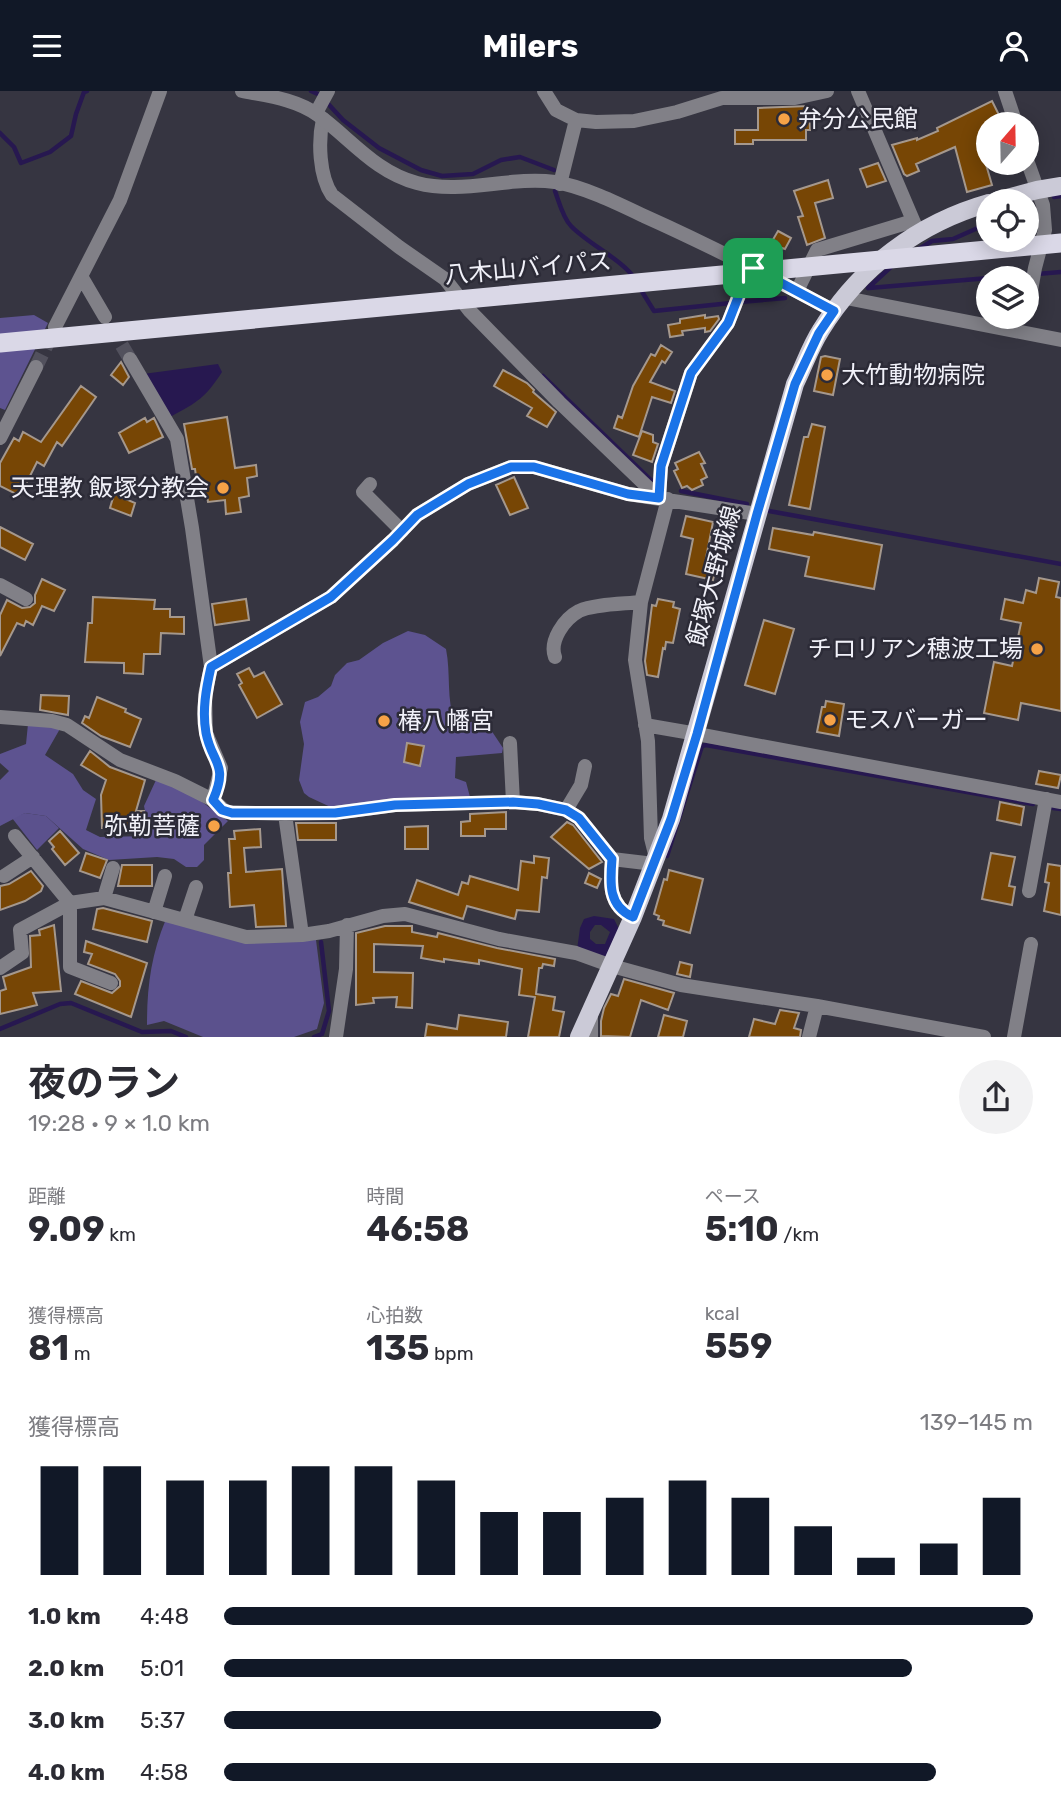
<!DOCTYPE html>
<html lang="ja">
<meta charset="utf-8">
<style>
:root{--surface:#fff;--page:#f2f2f3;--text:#2b2b33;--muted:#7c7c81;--accent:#111827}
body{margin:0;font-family:Rubik,"Noto Sans JP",sans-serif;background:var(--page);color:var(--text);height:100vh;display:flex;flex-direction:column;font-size:26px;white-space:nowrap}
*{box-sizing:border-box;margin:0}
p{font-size:23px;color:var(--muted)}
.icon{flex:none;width:38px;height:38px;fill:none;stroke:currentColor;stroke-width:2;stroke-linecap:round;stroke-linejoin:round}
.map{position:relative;height:946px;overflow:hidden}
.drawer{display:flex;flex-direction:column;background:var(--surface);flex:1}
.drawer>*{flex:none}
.needle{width:46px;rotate:20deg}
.controls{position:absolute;left:976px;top:21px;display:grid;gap:14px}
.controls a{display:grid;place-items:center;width:63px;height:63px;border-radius:50%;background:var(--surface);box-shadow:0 4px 18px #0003;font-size:35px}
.pin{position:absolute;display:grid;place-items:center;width:60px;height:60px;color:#fff;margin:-30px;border-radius:14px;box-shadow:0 4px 10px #0006}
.round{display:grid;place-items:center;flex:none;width:74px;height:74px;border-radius:37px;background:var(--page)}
.head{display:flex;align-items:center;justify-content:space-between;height:119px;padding:0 28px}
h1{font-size:38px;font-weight:700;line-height:52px}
.figures{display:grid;grid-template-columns:repeat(3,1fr);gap:10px;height:119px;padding:7px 28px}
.figures div{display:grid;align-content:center}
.figures b{font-size:35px;font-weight:700}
.figures small{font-size:19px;font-weight:400}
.figures p{font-size:19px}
.chart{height:196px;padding:14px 28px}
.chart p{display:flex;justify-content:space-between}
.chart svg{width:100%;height:126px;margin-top:7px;stroke:var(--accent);stroke-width:6}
ul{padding:0 28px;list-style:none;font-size:23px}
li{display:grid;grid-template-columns:112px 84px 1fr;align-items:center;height:52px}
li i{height:18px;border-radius:9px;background:var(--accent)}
header{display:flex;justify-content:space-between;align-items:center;height:91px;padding:0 28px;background:var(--accent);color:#fff;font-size:32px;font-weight:700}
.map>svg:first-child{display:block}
.green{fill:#5b518d}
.forest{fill:#5d5390}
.water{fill:#271850;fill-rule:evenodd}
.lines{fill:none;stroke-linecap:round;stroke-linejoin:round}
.stream{stroke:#271850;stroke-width:4.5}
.building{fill:#774605;stroke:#a5988d;stroke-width:2}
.minor-tunnel{stroke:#52515d;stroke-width:14;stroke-dasharray:14 7;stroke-linecap:butt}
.minor{stroke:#818087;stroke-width:14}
.tertiary{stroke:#818087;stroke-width:14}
.primary{stroke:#cbcad7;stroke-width:18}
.trunk{stroke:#dad8e7;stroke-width:19}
.route-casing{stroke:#fff;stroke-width:14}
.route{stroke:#1a73e8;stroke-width:9}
.poi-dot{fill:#f6a247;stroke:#2c2b37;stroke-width:2.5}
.labels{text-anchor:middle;stroke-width:5;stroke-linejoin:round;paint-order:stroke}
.poi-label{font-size:24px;fill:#f1f1f9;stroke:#2c2b37;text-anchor:start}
.street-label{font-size:24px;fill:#f1f1f9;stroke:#2c2b37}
</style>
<header><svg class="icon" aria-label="menu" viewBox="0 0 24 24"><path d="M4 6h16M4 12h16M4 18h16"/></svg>Milers<svg class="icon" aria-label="person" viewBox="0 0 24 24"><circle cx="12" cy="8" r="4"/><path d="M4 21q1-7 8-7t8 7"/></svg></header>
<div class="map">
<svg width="1061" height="946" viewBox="0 0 1061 946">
<rect width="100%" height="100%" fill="#363541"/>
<!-- green -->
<path class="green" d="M 25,722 L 46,725 L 59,737 L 37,759 L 12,727 Z
M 166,828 L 254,851 L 316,849 L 324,912 L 317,938 L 294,946 L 203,946 L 164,930 L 147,934 C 147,896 151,864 166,828 Z"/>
<!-- forest -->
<path class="forest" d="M 34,224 L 48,232 L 5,319 L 0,317 L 0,227 Z
M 408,540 L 425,544 L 446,558 C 451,583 446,608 455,632 L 485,630 L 503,657 L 502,662 L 456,666 L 455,687 L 466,691 L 470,706 L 337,719 L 309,706 L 304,702 L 299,689 L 304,653 L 300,631 L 305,611 L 318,606 L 331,595 L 335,584 L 347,572 L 359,569 L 383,552 Z
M 28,633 L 61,636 L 45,664 L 73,683 L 83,699 L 96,708 L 86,739 L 100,746 L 150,745 L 144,715 L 156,689 L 183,697 L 228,730 L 204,754 L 204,769 L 197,776 L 186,776 L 174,768 L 157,766 L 109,769 L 83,758 L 46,725 L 25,722 L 0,735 L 0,689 L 9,680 L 0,672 L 0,663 L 26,653 Z"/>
<!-- water -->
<path class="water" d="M 218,273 L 222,281 C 205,307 198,311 170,326 L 143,283 Z
M 594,825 L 614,828 L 619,838 L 608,866 L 577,859 L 580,837 L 584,828 ZM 595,834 L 601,834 L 610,841 L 605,853 L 596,853 L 590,848 L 590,841 Z"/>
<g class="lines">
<!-- stream -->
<path class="stream" d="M 311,0 L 320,4 L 343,29 L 379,57 L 421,79 L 442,85 L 473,83 L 501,69 L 520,66 L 554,79
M 0,42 L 14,56 L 21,72 L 50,61 L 71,45 L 76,23 L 84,1 L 87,0
M 555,100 C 559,111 563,127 571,135 C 588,153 623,169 635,188
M 1054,106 L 1061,105
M 919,158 L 932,150 L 953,148 L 989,132
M 990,187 L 1061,181
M 868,197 L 893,174
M 869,197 L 989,187
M 641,199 L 654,220 L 731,212
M 740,211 L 785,207
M 543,285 L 651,389
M 681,400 L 747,413
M 769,420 L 1061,473
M 1053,717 L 1061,718
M 667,765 L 702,655 L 706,654 L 1033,713
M 0,938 L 60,913 L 71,912 L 142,941 L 171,940 L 186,946
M 314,946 L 322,943 L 329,920 L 321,851"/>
</g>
<!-- building -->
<path class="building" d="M 992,10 L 1001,28 L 989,33 L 989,69 L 985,70 L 992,94 L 967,101 L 955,56 L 916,73 L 919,80 L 907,85 L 904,83 L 892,54 L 917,47 L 917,49 L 938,40 L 937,37 Z
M 809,15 L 810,39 L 806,39 L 806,49 L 753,49 L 753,53 L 735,53 L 735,39 L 758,39 L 758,17 Z
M 878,72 L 886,90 L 867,96 L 860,78 Z
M 828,89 L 833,107 L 815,112 L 825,147 L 807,154 L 798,126 L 803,125 L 794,100 Z
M 778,140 L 791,147 L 785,158 L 782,157 L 779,163 L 768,157 Z
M 705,224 L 705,227 L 718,225 L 719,228 L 710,240 L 705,241 L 705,237 L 682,240 L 683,244 L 670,246 L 668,234 L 680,232 L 680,228 Z
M 661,254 L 672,261 L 665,272 L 662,270 L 650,291 L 675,300 L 671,312 L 652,306 L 639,346 L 614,337 L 618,325 L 622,327 L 633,295 L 651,263 L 655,265 Z
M 825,265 L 840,268 L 833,304 L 814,300 L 821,266 Z
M 121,271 L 129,286 L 123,294 L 111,284 Z
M 503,279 L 527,292 L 534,299 L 533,301 L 556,321 L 547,336 L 527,325 L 532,317 L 494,295 Z
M 81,295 L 96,306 L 62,355 L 57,351 L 44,375 L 37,371 L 20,405 L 0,395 L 0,372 L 14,347 L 19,350 L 23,341 L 41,351 Z
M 227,326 L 235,377 L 256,374 L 257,385 L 247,387 L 249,405 L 239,407 L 241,421 L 226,423 L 225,409 L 208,411 L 207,405 L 199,406 L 195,378 L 192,378 L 184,333 Z
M 145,327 L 147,331 L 154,327 L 163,346 L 129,362 L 119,342 Z
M 812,333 L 825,336 L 810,418 L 789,414 L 804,346 L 808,346 Z
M 642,340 L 653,344 L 653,351 L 658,353 L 652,371 L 633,364 Z
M 699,361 L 705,372 L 701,373 L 707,386 L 701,389 L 703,394 L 692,399 L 687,395 L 682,397 L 674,380 L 678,378 L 675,372 Z
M 514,386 L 528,417 L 510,424 L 496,394 Z
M 115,400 L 121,406 L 135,412 L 131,425 L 110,417 Z
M 686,425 L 713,431 L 706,467 L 717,469 L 713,489 L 686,483 L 693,448 L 681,445 Z
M 0,436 L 33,453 L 25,469 L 0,456 Z
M 773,437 L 813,444 L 814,441 L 882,454 L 874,498 L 805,485 L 809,466 L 769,458 Z
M 1039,487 L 1059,491 L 1056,506 L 1061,507 L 1061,620 L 1021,612 L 1018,629 L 984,622 L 994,571 L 1012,575 L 1021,532 L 1001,528 L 1005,508 L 1023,512 L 1026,499 L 1036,502 Z
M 42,488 L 65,499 L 54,520 L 42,515 L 33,534 L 26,530 L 24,535 L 17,532 L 0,565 L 0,524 L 7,509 L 22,517 L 30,516 L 35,512 L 35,504 Z
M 93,506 L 155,509 L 154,518 L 170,518 L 170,526 L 184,526 L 184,543 L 161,542 L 160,563 L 144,563 L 143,583 L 124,582 L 124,572 L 85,571 L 88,532 L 92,532 Z
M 246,508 L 249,529 L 215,534 L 212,513 Z
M 658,508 L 674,511 L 673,516 L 680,518 L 673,552 L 666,551 L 665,558 L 663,557 L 658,586 L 647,584 L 645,570 L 652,514 L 656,515 Z
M 764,529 L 794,538 L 775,603 L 745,594 Z
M 249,577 L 254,586 L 264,581 L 282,613 L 257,627 L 239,594 L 242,592 L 237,583 Z
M 41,604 L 69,605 L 68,624 L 40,619 Z
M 97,606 L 126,618 L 125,621 L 141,628 L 130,656 L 101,645 L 82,632 L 85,625 L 89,627 Z
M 826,610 L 844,613 L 839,645 L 817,641 L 822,616 L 825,616 Z
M 407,652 L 424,655 L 420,675 L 404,671 Z
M 90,660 L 110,676 L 145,689 L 136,720 L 144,720 L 144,736 L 102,737 L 101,704 L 106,689 L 81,674 Z
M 1039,680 L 1061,684 L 1058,697 L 1036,693 Z
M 1000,711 L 1024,716 L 1021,734 L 997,729 Z
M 506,721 L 506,738 L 485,738 L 485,745 L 461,745 L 461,731 L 470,730 L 470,723 Z
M 567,731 L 573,734 L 602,771 L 589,778 L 551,746 Z
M 296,732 L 336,732 L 336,749 L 298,749 Z
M 428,735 L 428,758 L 405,758 L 405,736 Z
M 260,738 L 261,756 L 244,757 L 246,781 L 282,778 L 286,835 L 256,836 L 254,814 L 230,816 L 228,782 L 231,782 L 229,748 L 235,748 L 234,740 Z
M 60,740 L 79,762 L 65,774 L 52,758 L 54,756 L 49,750 Z
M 86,762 L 107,769 L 100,787 L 80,780 Z
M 991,762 L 1015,766 L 1009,795 L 1015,796 L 1012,814 L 982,808 Z
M 534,765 L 549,767 L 547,787 L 542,786 L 539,821 L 517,819 L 515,828 L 467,815 L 463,828 L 409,811 L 417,789 L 458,804 L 462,791 L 468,793 L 470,785 L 518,799 L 521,770 L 534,772 Z
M 1048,773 L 1061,775 L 1061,824 L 1044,820 L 1049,792 L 1045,791 Z
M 122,774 L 152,774 L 152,795 L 118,795 Z
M 669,779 L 703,788 L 690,842 L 663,834 L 664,830 L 658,828 L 659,825 L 654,823 L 664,788 L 667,789 Z
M 31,780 L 43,795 L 41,800 L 25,810 L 0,819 L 0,795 L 9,793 Z
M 589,782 L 601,788 L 597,797 L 585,792 Z
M 103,817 L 152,830 L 147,851 L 93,838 L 97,818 Z
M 54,834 L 61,900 L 33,902 L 37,914 L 0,923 L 0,900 L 6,898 L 3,886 L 31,876 L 30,845 L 40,844 L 39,839 Z
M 385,835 L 412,835 L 412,841 L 437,846 L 438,842 L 497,857 L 555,868 L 554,875 L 543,873 L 542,877 L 539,877 L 536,903 L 555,906 L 553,919 L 564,921 L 559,946 L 528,946 L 535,906 L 519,904 L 522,878 L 479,869 L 479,873 L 444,868 L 444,871 L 421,867 L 423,855 L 374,853 L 374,881 L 413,882 L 412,917 L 396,916 L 397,906 L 373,907 L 374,912 L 356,914 L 356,842 Z
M 86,850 L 147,872 L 131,926 L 75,903 L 81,890 L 112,902 L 120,895 L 120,890 L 115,883 L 88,873 L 92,863 L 84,861 Z
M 680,871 L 692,874 L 690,886 L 677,883 Z
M 624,888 L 674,902 L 668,919 L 641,909 L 630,946 L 601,945 L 601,930 L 604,917 L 611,903 L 618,905 Z
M 780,919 L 799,922 L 794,937 L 801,939 L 800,946 L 749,946 L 754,928 L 775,933 Z
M 459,924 L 508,931 L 506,946 L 425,946 L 427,933 L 457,938 Z
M 664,924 L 687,930 L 683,946 L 658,946 Z"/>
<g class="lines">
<!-- minor-tunnel -->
<path class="minor-tunnel" d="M 111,236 L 130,268
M 36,276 L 52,243"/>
<!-- minor -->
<path class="minor" d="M 544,0 L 556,19 L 576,29 L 596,31 L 634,30 L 677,21 L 722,7 L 795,7 L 827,0
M 858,0 L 918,141
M 1005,0 L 1016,33
M 316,22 L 328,0
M 323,28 C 318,50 319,85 332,104 L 399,156 L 445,188 L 469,219 L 559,311 L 659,407
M 1027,69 L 1043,114 L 1045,139 L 1035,177 L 1027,222
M 560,93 L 576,29
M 81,185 L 105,226
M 797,200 L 817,159 L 913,130
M 846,207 L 1061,249
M 55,236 L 120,109 L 160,0
M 130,268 L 177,348 L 192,437 L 211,576 L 205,604 L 206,642 L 221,677 L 213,709
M 0,347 L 36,276
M 370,393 L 363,401 L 402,440
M 659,407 L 661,375 L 691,282 L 728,232 L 741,199 L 753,177
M 0,494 L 26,508
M 555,566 C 549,550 564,528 579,520 C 594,513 624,513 641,511
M 211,576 L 331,506 L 393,449 L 417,424 L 468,393 L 511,376 L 534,376 L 628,403 L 757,423
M 0,626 L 52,630 L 67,634 L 120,669 L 175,690 L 213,709 L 226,721 L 285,723 L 302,844 L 329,840 L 383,825 L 405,823 L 499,848 L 576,862 L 612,875 L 681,894 L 817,915 L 984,946
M 645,634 L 697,643
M 510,652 L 513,711
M 566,719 L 581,694 L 585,675
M 285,723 L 335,722 L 395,714 L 513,711 L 538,713 L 566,719 L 579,727 L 612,768 L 654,773
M 15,745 L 70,812 L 70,876 L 111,892
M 656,767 L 651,747 L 648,650 L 635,569 L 641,511 L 668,408
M 612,768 C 610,792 608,815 633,826
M 4,785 L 33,766
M 1029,800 L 1046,708
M 104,807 L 113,777
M 154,821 L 165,785
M 185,829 L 196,796
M 0,877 L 22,862 L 20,839 L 70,812 L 104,807 L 246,846 L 302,844
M 591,922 L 591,946
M 336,946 L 346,878 L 347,834
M 809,946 L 817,915
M 1014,946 L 1031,853"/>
<!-- tertiary -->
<path class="tertiary" d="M 242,0 C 268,5 296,8 318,24 C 351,48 375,81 417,92 C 462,104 509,85 555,91 C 582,95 619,113 644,125 C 709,154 771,186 834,220
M 697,643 L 1061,711"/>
<!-- primary -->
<path class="primary" d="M 996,110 L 1037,99 L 1061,95
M 579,946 L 633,826 L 671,728 L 795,293 C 804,275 810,256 821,239 C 859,177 918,132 989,112"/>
<!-- trunk -->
<path class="trunk" d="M 0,252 L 1061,152"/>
</g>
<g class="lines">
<defs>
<path id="route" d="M 753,177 L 834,220 L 819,242 L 795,293 L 757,423 L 697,643 L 671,728 L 633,826 C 608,815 610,792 612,768 L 579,727 L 566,719 L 538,713 L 513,711 L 395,714 L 335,722 L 232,722 L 222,719 L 213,709 C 229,672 212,673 206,642 C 202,620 206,598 211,576 L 331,506 L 393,449 L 417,424 L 468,393 L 511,376 L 534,376 L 628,403 L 659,407 L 661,375 L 691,282 L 728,232 L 741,199 Z"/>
</defs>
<!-- route casing -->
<use href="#route" class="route-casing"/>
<!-- route -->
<use href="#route" class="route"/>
</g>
<!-- markers -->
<g class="poi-dot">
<circle cx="784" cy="28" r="7"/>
<circle cx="827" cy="284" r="7"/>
<circle cx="223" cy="397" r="7"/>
<circle cx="1037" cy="558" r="7"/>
<circle cx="830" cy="629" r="7"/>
<circle cx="384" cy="630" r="7"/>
<circle cx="214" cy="735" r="7"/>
</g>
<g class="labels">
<!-- poi labels -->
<g class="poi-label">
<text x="798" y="36">弁分公民館</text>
<text x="841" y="292">大竹動物病院</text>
<text x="209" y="405" text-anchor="end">天理教 飯塚分教会</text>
<text x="1023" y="566" text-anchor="end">チロリアン穂波工場</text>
<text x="844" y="637">モスバーガー</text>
<text x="398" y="638">椿八幡宮</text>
<text x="200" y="743" text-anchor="end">弥勒菩薩</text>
</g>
<!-- street labels -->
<g class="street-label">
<text transform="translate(528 177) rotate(-5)" y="8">八木山バイパス</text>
<text transform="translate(714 485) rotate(-75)" y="8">飯塚大野城線</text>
</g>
</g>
</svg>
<div class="controls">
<a><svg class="needle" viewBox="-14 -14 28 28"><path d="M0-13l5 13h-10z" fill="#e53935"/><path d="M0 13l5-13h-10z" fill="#7c7c81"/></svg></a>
<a><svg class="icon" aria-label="locate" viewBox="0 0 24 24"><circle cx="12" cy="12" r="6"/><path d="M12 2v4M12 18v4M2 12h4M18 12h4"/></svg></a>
<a><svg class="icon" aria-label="layers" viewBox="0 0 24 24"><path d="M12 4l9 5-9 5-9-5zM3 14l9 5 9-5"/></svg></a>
</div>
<div class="pin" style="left:753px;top:177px;background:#1e9e55"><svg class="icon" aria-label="arrive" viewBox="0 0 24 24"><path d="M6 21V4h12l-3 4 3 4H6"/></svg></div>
</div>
<section class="drawer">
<div class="head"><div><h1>夜のラン</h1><p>19:28 · 9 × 1.0 km</p></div><a class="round"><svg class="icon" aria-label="share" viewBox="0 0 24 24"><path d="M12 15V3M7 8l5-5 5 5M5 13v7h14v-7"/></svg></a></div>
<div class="figures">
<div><p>距離</p><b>9.09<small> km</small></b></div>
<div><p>時間</p><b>46:58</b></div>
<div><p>ペース</p><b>5:10<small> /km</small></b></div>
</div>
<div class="figures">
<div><p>獲得標高</p><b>81<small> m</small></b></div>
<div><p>心拍数</p><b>135<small> bpm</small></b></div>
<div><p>kcal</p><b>559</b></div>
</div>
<div class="chart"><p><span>獲得標高</span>139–145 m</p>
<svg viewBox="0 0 160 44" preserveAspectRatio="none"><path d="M5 44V6M15 44V6M25 44V11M35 44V11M45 44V6M55 44V6M65 44V11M75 44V22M85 44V22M95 44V17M105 44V11M115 44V17M125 44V27M135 44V38M145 44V33M155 44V17"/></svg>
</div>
<ul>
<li><b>1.0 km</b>4:48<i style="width:100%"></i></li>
<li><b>2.0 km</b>5:01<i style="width:85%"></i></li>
<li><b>3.0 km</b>5:37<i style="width:54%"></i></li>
<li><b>4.0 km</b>4:58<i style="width:88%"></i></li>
</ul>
</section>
